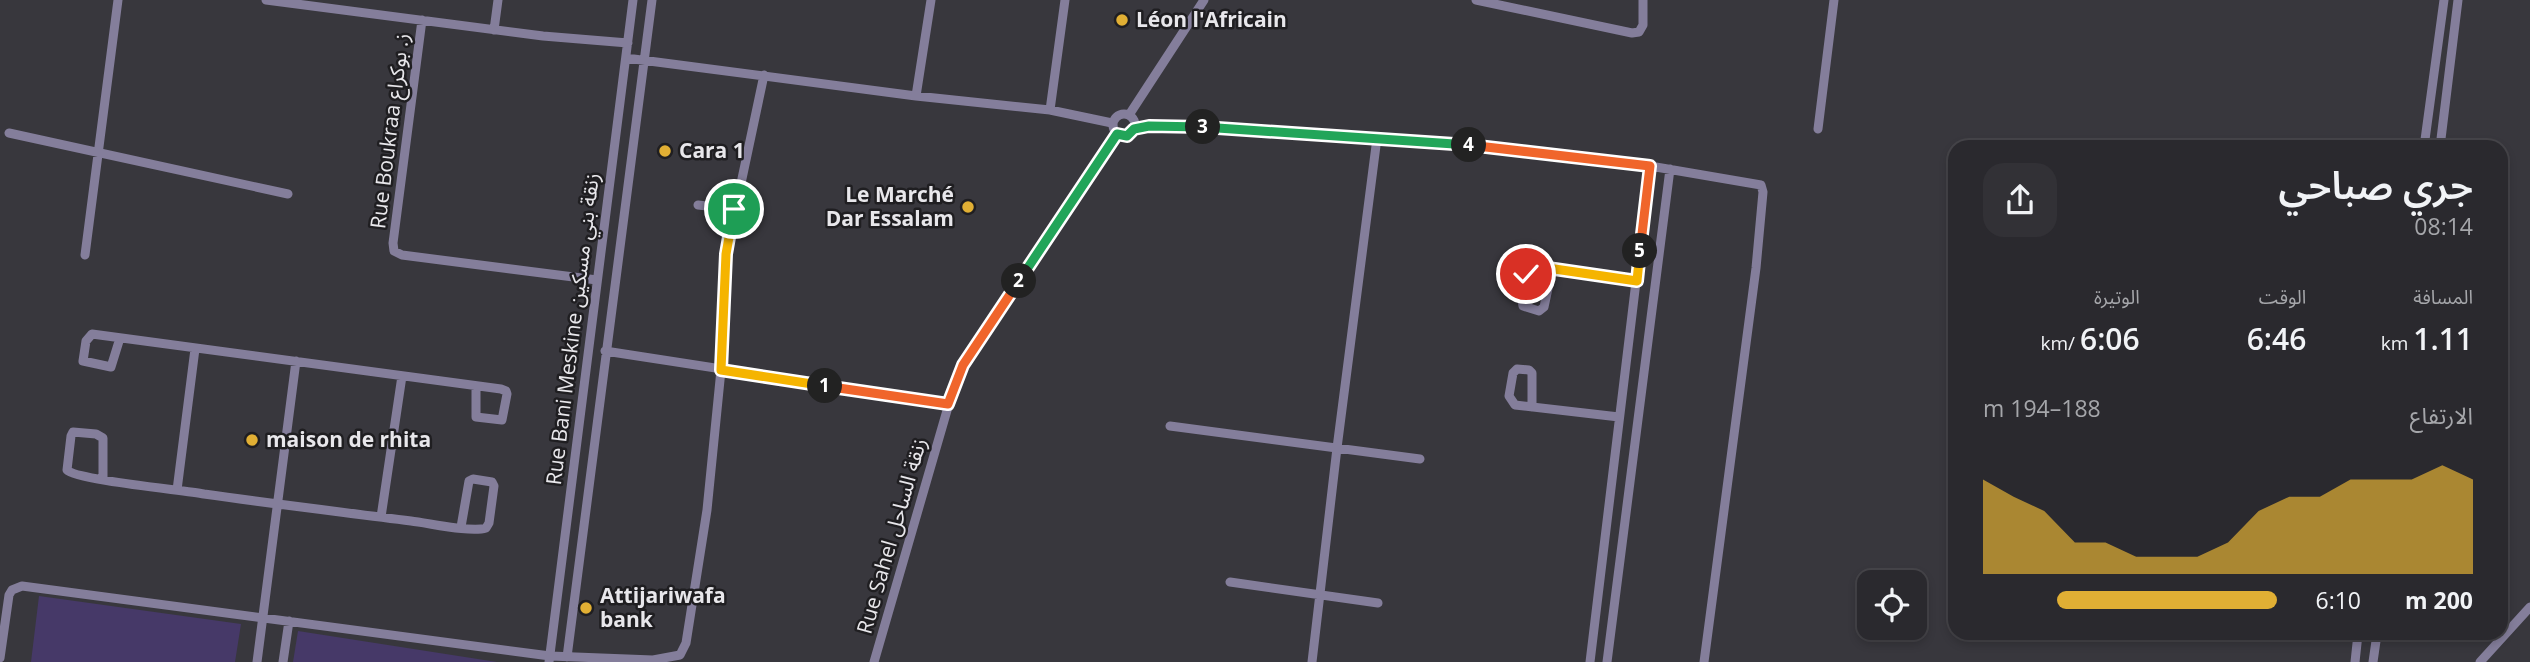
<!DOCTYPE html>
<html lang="ar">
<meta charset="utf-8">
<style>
:root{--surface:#2a292e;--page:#323136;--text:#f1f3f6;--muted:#a5a6aa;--line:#46454a;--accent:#e1af34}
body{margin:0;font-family:"Open Sans","Noto Sans Arabic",sans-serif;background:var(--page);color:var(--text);direction:rtl;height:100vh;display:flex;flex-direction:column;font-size:26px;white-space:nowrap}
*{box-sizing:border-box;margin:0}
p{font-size:23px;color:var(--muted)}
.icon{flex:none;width:38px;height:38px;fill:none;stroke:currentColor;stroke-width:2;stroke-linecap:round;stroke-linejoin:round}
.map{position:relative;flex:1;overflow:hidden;direction:ltr}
.panel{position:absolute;left:1948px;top:140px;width:560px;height:500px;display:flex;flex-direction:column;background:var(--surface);border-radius:21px;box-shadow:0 4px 10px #0003,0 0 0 2px var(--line);direction:rtl}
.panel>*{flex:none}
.buttons{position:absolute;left:1857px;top:570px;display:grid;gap:14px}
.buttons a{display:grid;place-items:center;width:70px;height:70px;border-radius:14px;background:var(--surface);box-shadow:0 4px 10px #0003,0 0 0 2px var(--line);font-size:35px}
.pin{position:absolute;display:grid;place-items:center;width:60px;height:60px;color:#fff;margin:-30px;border:4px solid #fff;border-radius:50%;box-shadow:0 2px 7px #0007}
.km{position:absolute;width:35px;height:35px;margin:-18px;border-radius:50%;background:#222;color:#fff;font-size:19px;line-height:35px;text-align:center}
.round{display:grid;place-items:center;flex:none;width:74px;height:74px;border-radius:21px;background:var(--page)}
.summary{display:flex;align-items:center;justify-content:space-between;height:119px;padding:0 35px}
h1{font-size:38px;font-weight:600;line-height:52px}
.stats{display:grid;grid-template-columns:repeat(3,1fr);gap:10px;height:119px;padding:7px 35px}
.stats div{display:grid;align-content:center}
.stats b{font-size:30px;font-weight:600}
.stats small{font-size:19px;font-weight:400}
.stats p{font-size:19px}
.chart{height:196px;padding:14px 35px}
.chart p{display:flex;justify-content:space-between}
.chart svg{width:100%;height:126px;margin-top:7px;fill:var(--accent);opacity:.7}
ul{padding:0 35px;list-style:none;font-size:23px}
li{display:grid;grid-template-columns:112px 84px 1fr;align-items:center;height:52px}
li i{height:18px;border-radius:9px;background:var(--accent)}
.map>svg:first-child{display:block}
.green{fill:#463968}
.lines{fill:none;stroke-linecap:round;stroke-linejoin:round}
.minor{stroke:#847e9b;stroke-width:9}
.split-1-casing{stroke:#fff;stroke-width:14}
.split-2-casing{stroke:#fff;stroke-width:14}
.split-3-casing{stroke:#fff;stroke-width:14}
.split-4-casing{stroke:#fff;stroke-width:14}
.split-5-casing{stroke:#fff;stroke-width:14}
.split-6-casing{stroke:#fff;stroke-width:14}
.split-1{stroke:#f5b400;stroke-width:9}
.split-2{stroke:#f0652b;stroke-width:9}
.split-3{stroke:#22a559;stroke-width:9}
.split-4{stroke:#22a559;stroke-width:9}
.split-5{stroke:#f0652b;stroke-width:9}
.split-6{stroke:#f5b400;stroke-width:9}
.poi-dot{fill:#e1af34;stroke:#1f1e21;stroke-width:2.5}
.labels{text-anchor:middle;stroke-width:5;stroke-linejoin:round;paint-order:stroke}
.poi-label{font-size:21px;font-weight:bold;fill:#e8e7eb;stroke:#1f1e21;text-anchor:start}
.street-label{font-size:21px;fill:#e8e7eb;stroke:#1f1e21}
</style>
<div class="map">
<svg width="2530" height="662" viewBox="0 0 2530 662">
<rect width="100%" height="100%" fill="#38373d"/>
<!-- green -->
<path class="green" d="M 39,596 L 241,624 L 235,662 L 31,662 Z
M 298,631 L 497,662 L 293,662 Z"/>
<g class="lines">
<!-- minor -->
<path class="minor" d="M 266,0 L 543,36 L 628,43
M 1476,0 L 1632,33 L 1639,32 L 1643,25 L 1643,0
M 422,20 L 393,243 L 394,251 L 402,255 L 597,280
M 494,30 L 498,0
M 626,58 L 916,96 L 1050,110 L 1112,123
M 916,96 L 931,0
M 1050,110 L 1065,0
M1113 125a11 11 0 1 1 22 0a11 11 0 1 1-22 0Z
M 1129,115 L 1204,0
M 1134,129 L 1162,125 L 1475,145 L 1650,166 L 1761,185 L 1763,192 L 1756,268 L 1704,662
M 1818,129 L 1834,0
M 9,133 L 288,194
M 2424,147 L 2444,0
M 2440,147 L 2458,0
M 698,205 L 734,209
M 85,255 L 118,0
M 1552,270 L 1544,307 L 1539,311 L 1523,306 C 1520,295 1523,274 1532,266 L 1637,281
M 120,338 L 111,367 L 83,361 L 86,341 L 92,334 C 228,351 364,371 501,389 L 506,391 L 507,394 L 502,420 L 476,417 L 476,386
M 605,351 L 948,404
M 1532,407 L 1532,373 L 1529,370 L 1517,369 L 1513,373 L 1509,396 L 1515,405 L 1619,417
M 1170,426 L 1420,459
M 103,479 L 103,438 L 96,434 L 73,432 L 71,436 L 67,470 C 76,480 182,490 204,494 C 273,504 342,512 411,521 C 429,523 471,533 486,528 L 489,523 L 494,486 L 492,482 L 473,479 L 469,481 L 461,527
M 177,490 L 195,349
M 381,517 L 402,376
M 1230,582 L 1378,603
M 567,657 L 652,0
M 0,658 L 9,595 L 12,590 L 22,586 L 550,656 L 653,660 L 680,655 L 686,643 L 707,510 L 721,370 L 726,254 L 764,75
M 257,662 L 296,361
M 283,662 L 289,621
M 549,662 L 633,0
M 874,662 L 957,376 L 1117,134
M 1312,662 L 1337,448 L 1377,138
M 1590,662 L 1650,166
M 1607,662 L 1670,169
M 2355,662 L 2358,634
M 2373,662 L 2377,634
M 2480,662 L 2530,607"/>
</g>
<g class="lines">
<defs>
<path id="split-1" d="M 734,209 L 726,254 L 721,370 L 825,386"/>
<path id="split-2" d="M 825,386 L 948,404 L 963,365 L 1019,281"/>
<path id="split-3" d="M 1019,281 L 1117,134 L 1127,136 L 1134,129 L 1149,126 L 1203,127"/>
<path id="split-4" d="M 1203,127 L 1469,145"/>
<path id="split-5" d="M 1469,145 L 1650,166 L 1640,251"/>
<path id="split-6" d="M 1526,274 L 1534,266 L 1637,281 L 1640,251"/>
</defs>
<!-- split-1 casing -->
<use href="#split-1" class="split-1-casing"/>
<!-- split-2 casing -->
<use href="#split-2" class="split-2-casing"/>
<!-- split-3 casing -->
<use href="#split-3" class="split-3-casing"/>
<!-- split-4 casing -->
<use href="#split-4" class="split-4-casing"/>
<!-- split-5 casing -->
<use href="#split-5" class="split-5-casing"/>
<!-- split-6 casing -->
<use href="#split-6" class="split-6-casing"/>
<!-- split-1 -->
<use href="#split-1" class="split-1"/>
<!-- split-2 -->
<use href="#split-2" class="split-2"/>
<!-- split-3 -->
<use href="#split-3" class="split-3"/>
<!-- split-4 -->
<use href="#split-4" class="split-4"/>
<!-- split-5 -->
<use href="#split-5" class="split-5"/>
<!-- split-6 -->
<use href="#split-6" class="split-6"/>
</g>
<!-- markers -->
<g class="poi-dot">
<circle cx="1122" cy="20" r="7"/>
<circle cx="665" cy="151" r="7"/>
<circle cx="968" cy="207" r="7"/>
<circle cx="252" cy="440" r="7"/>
<circle cx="586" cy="608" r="7"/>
</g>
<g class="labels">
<!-- poi labels -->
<g class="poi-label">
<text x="1136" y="27">Léon l'Africain</text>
<text x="679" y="158">Cara 1</text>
<text x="954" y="202" text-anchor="end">Le Marché<tspan x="954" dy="24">Dar Essalam</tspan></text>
<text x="266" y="447">maison de rhita</text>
<text x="600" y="603">Attijariwafa<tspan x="600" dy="24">bank</tspan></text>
</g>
<!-- street labels -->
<g class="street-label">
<text transform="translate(390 131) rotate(-83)" y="7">Rue Boukraa ز. بوكراع</text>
<text transform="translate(573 329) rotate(-83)" y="7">Rue Bani Meskine زنقة بني مسكين</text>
<text transform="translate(892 536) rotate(-74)" y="7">Rue Sahel زنقة الساحل</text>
</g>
</g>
</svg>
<div class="buttons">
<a><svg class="icon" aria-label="locate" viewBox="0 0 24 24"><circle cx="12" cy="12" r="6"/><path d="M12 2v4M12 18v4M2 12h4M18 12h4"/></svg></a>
</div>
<div class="pin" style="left:734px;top:209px;background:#1e9e55"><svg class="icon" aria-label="arrive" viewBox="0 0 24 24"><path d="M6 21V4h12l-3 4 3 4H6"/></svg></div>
<div class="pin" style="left:1526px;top:274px;background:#d93025"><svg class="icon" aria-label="check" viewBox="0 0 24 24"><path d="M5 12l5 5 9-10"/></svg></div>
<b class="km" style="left:825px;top:386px">1</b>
<b class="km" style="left:1019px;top:281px">2</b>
<b class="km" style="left:1203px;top:127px">3</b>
<b class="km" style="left:1469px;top:145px">4</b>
<b class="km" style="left:1640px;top:251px">5</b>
<section class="panel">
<div class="summary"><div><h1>جري صباحي</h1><p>08:14</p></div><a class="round"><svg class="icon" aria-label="share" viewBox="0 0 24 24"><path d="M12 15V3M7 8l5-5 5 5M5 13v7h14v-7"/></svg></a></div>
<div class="stats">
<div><p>المسافة</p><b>1.11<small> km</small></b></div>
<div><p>الوقت</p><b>6:46</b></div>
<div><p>الوتيرة</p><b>6:06<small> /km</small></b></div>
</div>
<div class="chart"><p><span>الارتفاع</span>188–194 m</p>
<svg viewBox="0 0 160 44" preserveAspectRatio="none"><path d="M0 44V11L10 17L20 22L30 33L40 33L50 38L60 38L70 38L80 33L90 22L100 17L110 17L120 11L130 11L140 11L150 6L160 11V44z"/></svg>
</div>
<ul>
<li><b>200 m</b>6:10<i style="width:75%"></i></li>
</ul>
</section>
</div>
